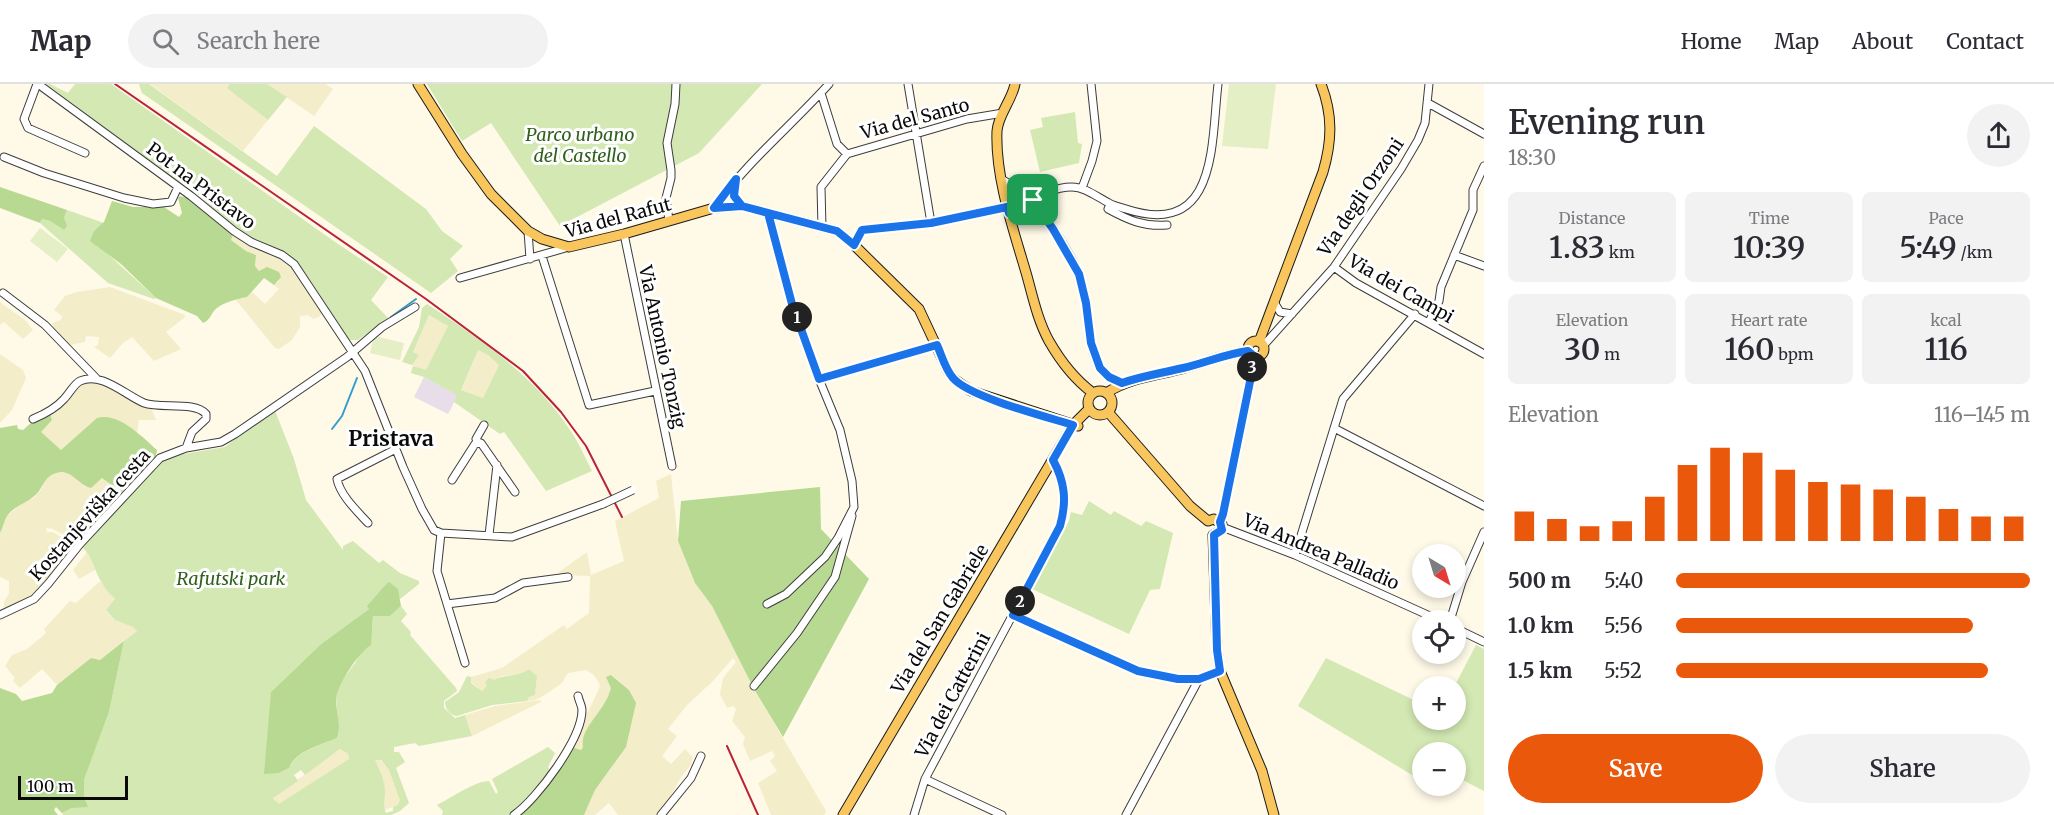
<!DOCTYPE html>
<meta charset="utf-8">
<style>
:root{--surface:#fff;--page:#f2f2f3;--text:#2b2b33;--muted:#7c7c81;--line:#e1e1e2;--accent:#ea580c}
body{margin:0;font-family:Merriweather,serif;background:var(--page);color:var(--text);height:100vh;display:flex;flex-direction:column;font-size:22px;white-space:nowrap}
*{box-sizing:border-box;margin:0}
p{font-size:20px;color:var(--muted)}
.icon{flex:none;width:33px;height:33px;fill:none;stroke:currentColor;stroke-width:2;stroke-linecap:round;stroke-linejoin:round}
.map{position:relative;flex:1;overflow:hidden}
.side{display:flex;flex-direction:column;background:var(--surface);width:570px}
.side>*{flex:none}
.needle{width:39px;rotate:142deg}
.fabs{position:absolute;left:1412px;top:460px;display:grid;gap:12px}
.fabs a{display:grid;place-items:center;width:54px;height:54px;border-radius:50%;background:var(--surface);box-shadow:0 3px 9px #0003;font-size:30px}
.scale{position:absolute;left:18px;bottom:15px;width:110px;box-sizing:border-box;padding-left:6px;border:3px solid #0a0a0a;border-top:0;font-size:16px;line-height:21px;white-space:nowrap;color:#0a0a0a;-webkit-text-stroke:4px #fff;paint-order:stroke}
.pin{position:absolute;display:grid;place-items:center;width:51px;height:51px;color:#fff;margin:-26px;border-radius:12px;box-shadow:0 3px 9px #0006}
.km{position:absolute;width:30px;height:30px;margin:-15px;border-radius:50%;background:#222;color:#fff;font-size:16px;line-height:30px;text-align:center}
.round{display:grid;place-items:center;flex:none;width:63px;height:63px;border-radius:32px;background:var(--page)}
.overview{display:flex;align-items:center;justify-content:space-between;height:102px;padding:0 24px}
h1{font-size:33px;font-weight:600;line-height:45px}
.metrics{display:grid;grid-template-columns:repeat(3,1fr);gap:9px;height:102px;padding:6px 24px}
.metrics div{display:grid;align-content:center;border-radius:9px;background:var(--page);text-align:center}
.metrics b{font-size:30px;font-weight:600}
.metrics small{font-size:16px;font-weight:400}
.metrics p{font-size:16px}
.chart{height:168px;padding:12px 24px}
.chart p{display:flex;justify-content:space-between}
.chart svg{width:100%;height:108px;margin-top:6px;stroke:var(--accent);stroke-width:6}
.primary-button{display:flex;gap:12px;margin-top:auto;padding:12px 24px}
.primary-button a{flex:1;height:69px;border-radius:36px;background:var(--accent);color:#fff;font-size:24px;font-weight:600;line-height:69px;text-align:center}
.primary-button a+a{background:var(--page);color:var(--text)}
ul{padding:0 24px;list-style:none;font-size:20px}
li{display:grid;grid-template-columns:96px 72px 1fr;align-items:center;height:45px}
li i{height:15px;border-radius:8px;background:var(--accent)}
header{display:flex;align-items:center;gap:36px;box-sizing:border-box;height:84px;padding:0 30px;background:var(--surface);border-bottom:2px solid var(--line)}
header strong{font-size:28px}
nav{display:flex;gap:33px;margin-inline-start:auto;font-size:21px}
.search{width:420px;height:54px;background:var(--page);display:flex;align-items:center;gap:15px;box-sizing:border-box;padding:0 21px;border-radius:33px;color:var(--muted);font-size:22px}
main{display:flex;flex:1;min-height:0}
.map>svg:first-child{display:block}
.industrial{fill:#e8deea}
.farmland{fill:#f4edc9}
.green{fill:#d3e8b3;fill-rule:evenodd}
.forest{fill:#b8d992}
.pitch{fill:#e4efc5}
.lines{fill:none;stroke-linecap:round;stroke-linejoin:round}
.stream{stroke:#349dcd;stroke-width:2}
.minor-casing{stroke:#3d3d3d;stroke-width:9}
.major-casing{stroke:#1b1b1b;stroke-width:11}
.minor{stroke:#fff;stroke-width:7}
.major{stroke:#f9c65e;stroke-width:9}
.rail{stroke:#ba2337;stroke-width:2}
.minor-bridge-casing{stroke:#3d3d3d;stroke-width:9;stroke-linecap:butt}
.minor-bridge{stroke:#fff;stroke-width:7}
.route-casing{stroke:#fff;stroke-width:12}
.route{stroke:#1a73e8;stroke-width:8}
.labels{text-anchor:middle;stroke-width:6;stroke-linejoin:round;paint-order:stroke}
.street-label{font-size:18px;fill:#0a0a0a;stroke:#fff}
.park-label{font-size:18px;font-style:italic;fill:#30611c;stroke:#fff}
.quarter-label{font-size:21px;font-weight:bold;fill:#0a0a0a;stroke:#fff}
</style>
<header>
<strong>Map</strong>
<div class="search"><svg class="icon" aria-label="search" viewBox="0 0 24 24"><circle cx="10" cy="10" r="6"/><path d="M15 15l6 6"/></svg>Search here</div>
<nav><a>Home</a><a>Map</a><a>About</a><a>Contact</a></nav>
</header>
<main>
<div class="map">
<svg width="1484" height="731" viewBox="0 0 1484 731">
<rect width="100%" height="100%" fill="#fff9e8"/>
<!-- industrial -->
<path class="industrial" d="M 424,293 L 458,311 L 448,330 L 414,313 Z"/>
<!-- farmland -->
<path class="farmland" d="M 150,0 L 230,0 L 228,4 L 268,36 L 243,67 Z
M 267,0 L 325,0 L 333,5 L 314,32 Z
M 233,151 L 250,161 L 278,172 L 288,179 L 296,186 L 322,229 L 319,233 L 313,235 L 308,231 L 300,232 L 300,243 L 292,256 L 279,265 L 275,264 L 236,216 L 247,213 L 251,207 L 265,220 L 279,205 L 274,201 L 279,196 L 259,187 L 255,182 L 256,171 L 246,167 L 231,156 Z
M 110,203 L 185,231 L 185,233 L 166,248 L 181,265 L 154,277 L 132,253 L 123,259 L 110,274 L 94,263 L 98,261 L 99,253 L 86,252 L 85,258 L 69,261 L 55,246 L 52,239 L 61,236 L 62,232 L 54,226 L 65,212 L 77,208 Z
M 0,218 L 26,237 L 33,246 L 23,255 L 4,238 L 0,241 Z
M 429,231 L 448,242 L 426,287 L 412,281 L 418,271 L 413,268 Z
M 478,266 L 488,271 L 499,281 L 483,314 L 461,306 Z
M 0,270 L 23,286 L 26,294 L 12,326 L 0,339 Z
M 89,296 L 100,298 L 121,311 L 151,323 L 156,336 L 139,336 L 137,349 L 120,337 L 61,366 L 40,348 L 52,336 L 50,329 L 79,302 Z
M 61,388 L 72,390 L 85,403 L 102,394 L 121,408 L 76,458 L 53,445 L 46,444 L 47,448 L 53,448 L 63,454 L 64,459 L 70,467 L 36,508 L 25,517 L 4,524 L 4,518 L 9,509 L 9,497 L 0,493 L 0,449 L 7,432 L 25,417 L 32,415 L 41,406 L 45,397 L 52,390 Z
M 671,390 L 678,457 L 695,499 L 712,522 L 754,605 L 826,727 L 824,731 L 771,731 L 758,699 L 777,687 L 770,677 L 775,672 L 772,667 L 750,677 L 743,660 L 745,653 L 732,637 L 736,625 L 733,622 L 727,624 L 720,610 L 723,594 L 736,578 L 733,574 L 713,597 L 687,621 L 668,645 L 677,652 L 662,672 L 671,680 L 685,665 L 693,674 L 690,682 L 681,693 L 661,729 L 657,731 L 618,731 L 609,719 L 595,731 L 584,731 L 595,706 L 612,683 L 631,614 L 629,606 L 612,591 L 611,604 L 606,618 L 581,666 L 572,663 L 583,641 L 584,627 L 588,628 L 598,607 L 600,601 L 594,591 L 586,586 L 568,589 L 562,599 L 545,611 L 535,616 L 527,617 L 529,613 L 535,611 L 537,592 L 529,585 L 522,590 L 501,592 L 482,607 L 470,597 L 471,593 L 502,584 L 564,541 L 567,545 L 589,529 L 590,492 L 561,491 L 559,488 L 587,468 L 591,491 L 624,477 L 615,437 L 659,414 L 656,397 Z
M 87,468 L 97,485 L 79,495 L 73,486 Z
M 100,497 L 115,516 L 106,527 L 115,536 L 134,543 L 137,547 L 100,576 L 91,574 L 57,601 L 42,585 L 20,604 L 13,597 L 15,594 L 5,582 L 12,571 L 27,565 L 46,549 L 44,545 L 70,517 L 76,519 Z
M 541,616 L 541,618 L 472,652 L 465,631 L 495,622 Z
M 340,665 L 348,670 L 349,675 L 279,721 L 273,713 Z
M 374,675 L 380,676 L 389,686 L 399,708 L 400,716 L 399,721 L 384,726 L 385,708 Z"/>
<!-- green -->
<path class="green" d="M 45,0 L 50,0 L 68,9 L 75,0 L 111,0 L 338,160 L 388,193 L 371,216 L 388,234 L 358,256 L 349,256 L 309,194 L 294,176 L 285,169 L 253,156 L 242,148 L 226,137 L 190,103 L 176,96 Z
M 139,0 L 149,0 L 277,92 L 314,42 L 426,125 L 442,147 L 463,162 L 450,175 L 458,187 L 431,209 L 142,9 Z
M 230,0 L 267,0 L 287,13 L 268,36 L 227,4 Z
M 427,0 L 762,0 L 699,69 L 560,142 L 491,39 L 462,57 Z
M 1075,28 L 1078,59 L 1082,60 L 1079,79 L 1040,88 L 1030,46 L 1043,43 L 1041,34 Z
M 67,126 L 104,139 L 94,147 L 100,163 L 156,214 L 154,215 L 108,199 L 40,139 L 42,135 L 50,137 L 64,146 L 64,134 Z
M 427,220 C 480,255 535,292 570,346 C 579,359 585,373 592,387 L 546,407 L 504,348 L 500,350 L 454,318 L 457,311 L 424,293 L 411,289 L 413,282 L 426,286 L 448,242 L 429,231 L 413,268 L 419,271 L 412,281 L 402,278 L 419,243 L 422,224 ZM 478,266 L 488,271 L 499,281 L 483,314 L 461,306 Z
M 274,324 L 294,375 L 306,416 L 343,466 L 343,462 L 353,457 L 379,479 L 383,476 L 400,489 L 419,497 L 419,500 L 400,515 L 397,512 L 397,505 L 389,499 L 383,503 L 371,518 L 373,522 L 321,560 L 271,608 L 279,689 L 289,684 C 296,667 321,661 337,654 L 339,648 L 336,613 L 339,600 L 355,579 L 372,548 L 373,532 L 390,532 L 401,522 L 407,530 L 401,537 L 411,548 L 410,551 L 456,604 L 457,607 L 444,617 L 444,624 L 455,634 L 465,631 L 472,652 L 419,662 L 415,659 L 394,663 L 394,668 L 399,668 L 405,678 L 396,684 L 409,719 L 400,727 L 391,731 L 63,731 L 62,729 L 84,713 L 84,696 L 109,628 L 124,557 L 137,547 L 133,543 L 115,536 L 106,526 L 115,515 C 110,510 105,505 102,499 C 94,487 94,474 82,463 L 160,374 L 225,363 ZM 340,665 L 348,670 L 349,675 L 279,720 L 273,714 L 298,697 L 294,691 L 301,686 L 305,691 ZM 375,676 L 381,676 L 389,686 L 400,716 L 398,721 L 393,723 L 393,727 L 386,729 C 383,723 385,717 385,709 C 385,696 380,687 375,676 Z
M 1089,417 L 1111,431 L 1114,427 L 1141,442 L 1146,437 L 1173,449 L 1160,505 L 1150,506 L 1129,550 L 1032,505 L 1069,437 L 1071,428 L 1082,431 Z
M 1476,561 L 1484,565 L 1484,707 L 1455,692 L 1455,669 L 1422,669 L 1422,697 L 1298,622 L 1326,574 L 1422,620 L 1422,636 L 1455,636 L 1454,603 Z
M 529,585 L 537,592 L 535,611 L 529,613 L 527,617 L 492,621 L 457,632 C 450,631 445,625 445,618 L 459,608 L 467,592 L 471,593 L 471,599 L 482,607 L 487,602 L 485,598 L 489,594 L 494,596 C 505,590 519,593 529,585 Z
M 548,663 L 555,669 L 548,683 L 550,686 L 526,716 L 509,731 L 442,731 L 443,727 L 437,721 C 451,714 475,697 489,697 L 496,710 L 498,708 L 492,695 Z"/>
<!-- forest -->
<path class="forest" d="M 0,103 L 67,126 L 64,134 L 67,142 L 64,146 L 50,137 L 42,135 L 40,139 L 0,124 Z
M 180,112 L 187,114 L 233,151 L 231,156 L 246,167 L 256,171 L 255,182 L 259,187 L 267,183 L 279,188 L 281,193 L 274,201 L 264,194 L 247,213 C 238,215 224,218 217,224 C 210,229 212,235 203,239 L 197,232 L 156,214 L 121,180 L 90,157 L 94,147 L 104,138 L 112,117 L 133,123 L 164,123 L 179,133 L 182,129 L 178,114 Z
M 50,329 L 52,336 L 41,348 L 61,366 L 97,334 C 119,328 142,353 157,366 L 156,372 L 121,408 L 102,394 L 91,404 C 80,402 75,390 63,388 C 59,388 54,389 50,392 C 42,398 42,407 33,413 C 26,419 13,423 7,432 C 4,437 3,444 0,449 L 0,344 L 17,341 L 18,345 L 23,346 L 33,337 Z
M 820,403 L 821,445 L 869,495 L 783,653 L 754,605 L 712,522 L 695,499 L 678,457 L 681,417 Z
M 389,498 L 398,505 L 401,522 L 390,532 L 373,532 L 371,561 C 359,568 336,602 336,616 C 336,628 342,642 337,654 C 321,661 295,667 289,684 L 279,689 L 264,690 L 271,608 L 321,560 L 369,525 L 367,522 C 375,514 380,505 389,498 Z
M 124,557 L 109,628 L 84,696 L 84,713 L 88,723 L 71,724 L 62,729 L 56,723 L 54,726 L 58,731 L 0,731 L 0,604 L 16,610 L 22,617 L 52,609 L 57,601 L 91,574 L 100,576 Z
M 611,591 L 629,606 L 636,619 L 626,663 L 595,706 L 584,731 L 517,731 L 572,663 L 581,666 L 583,663 C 580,647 598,632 605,618 C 608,614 609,609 611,604 L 606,593 Z"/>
<!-- pitch -->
<path class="pitch" d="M 1229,0 L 1276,0 L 1268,65 L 1222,62 Z
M 40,144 L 68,165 L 57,178 L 30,157 Z
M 374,252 L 404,259 L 400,276 L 370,269 Z"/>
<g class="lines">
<!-- stream -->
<path class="stream" d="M 391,233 L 416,215
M 332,345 L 342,332 L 357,294"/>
<defs>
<path id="minor" d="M 37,0 L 24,35 L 28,44 L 85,69
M 38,0 L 191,112 L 234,147 L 251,158 L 282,171 L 294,180 L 365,287 L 403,383 L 422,425 L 434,446 L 441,449 L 512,453 L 603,420
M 908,0 L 931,139
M 821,9 L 837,60 L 847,70
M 1428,19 L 1484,50
M 4,73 L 44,89 L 124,114 L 153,120 L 171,118 L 178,103
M 1003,96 C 1013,102 1025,108 1033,116 C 1044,126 1074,176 1079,190 C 1091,220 1083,256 1100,284 C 1105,292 1114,296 1122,299
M 736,97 L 734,112 L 742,122
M 1082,104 L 1092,77 L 1097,57 L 1091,0
M 1110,120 L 1108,125 C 1128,136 1144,143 1167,141
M 714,124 C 747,78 791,42 829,0
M 1009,129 C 1029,119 1048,103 1072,103 C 1085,103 1097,113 1109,119 C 1114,122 1120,123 1126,125 C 1218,155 1211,60 1218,0
M 669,137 L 666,114 L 671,94 L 671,86 L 667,59 L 675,20 L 676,0
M 822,144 L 821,103 L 847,70 L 967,35 L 1003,29
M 528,147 L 530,175
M 624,150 L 672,382
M 854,161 L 862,146 L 931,139 L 1007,122
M 1454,171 L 1484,182
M 542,172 L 589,321 L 655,307
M 1334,183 L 1356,199 L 1484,270
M 460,194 L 569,163
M 3,209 L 45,241 L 96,294
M 1274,218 L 1280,228 L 1292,230
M 1429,238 L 1439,217 L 1441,203 L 1473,126 L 1473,106 L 1484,82
M 1263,262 L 1334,183 L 1401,85 L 1418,56 L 1425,39 L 1429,0
M 819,295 L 937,261
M 33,335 C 45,330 56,324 64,315 C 69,310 74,300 80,297 C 101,287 125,311 144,319 C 161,325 195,317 206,330 L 206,335 L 192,348 L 186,364
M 1334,344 L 1484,422
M 479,359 L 476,355 L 484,341
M 452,396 L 475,360 L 481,359 L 515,408
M 1220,437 L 1223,430 L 1255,273
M 368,439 C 357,427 340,411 337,395 L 396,365
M 1222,443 L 1295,471 L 1441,537
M 441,449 L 437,487 L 465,579
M 489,451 L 497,381
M 1295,471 L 1343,315 L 1415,230
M 447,520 L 495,514 L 523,499 L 568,493
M 767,520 L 786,510 L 825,473 L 838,454 L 854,423 L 852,397 L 840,346 L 819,295 L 792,220 L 768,129
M 0,531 L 34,515 L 48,500 L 80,460 L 160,374 L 186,364 L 221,358 L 235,350 L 347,273 L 382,243 L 415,223
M 1013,531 L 1138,587 L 1178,595 L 1199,595 L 1220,587
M 1450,537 L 1462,498 L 1484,448
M 1455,544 L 1484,558
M 754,602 L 797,549 L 835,493 L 852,432
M 925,695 L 1002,731
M 514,731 C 537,715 582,655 582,626 C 582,622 579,617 578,612
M 661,731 L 691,694 L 701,672
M 914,731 L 925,695 L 1060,442 C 1067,417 1065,398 1053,376
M 1126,731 L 1199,595"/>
<path id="major" d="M 418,0 L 462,70 L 491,110 L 528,147 L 542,155 L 569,163 L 624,150 L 714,124 L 742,122 L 837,147 L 854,161 L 919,225 L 948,287 L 954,295 L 971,307 L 1078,342
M 1015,0 C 1012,16 998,31 997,47 C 995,94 1014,147 1027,192 C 1033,214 1038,237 1049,257 C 1061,278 1074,295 1093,309
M1248 265a8 8 0 1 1 16 0a8 8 0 1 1-16 0Z
M 1259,258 L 1323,88 C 1332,57 1333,31 1321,0
M1088 319a12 12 0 1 1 24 0a12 12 0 1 1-24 0Z
M 1106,309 C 1132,293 1156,292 1185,284 C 1206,278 1226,270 1248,267
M 1108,328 L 1190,422 L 1208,437
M 1208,437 L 1214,435 L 1222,440 L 1222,446 L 1213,451
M 1213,451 L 1217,566 L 1220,587 L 1262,687 L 1274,731
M 843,731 L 1073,341 L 1089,325"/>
</defs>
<!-- minor casing -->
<use href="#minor" class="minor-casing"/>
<!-- major casing -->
<use href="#major" class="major-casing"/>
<!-- minor -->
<use href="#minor" class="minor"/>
<!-- major -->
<use href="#major" class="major"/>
<!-- rail -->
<path class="rail" d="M 115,0 L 426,215 L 523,287 L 561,328 L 586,362 L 622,433
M 727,662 L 758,731"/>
<defs>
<path id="minor-bridge" d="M 603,420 L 633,406"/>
</defs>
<!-- minor-bridge casing -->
<use href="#minor-bridge" class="minor-bridge-casing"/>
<!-- minor-bridge -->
<use href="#minor-bridge" class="minor-bridge"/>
</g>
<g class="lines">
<defs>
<path id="route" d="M 1033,116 L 1009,129 L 1007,123 L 931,139 L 862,146 L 854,161 L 837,147 L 742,122 L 734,112 L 736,95 L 714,124 L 742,122 L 768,129 L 792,220 L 819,295 L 937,261 C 942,272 945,285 953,294 C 969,313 1047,333 1073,341 L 1053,376 C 1065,398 1067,417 1060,442 L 1013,531 L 1138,587 L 1178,595 L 1199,595 L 1220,587 L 1217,566 L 1214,451 L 1222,446 L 1220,438 L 1223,430 L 1255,273 L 1248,267 C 1225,270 1205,279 1183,284 C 1162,289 1142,292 1122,299 L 1109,293 L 1100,284 L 1091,259 L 1086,219 L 1079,190 L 1053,145 L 1033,116"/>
</defs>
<!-- route casing -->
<use href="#route" class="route-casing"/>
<!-- route -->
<use href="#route" class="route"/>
</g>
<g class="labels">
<!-- street labels -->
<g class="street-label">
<text transform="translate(915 35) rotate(-15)" y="6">Via del Santo</text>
<text transform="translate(201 102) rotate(37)" y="6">Pot na Pristavo</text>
<text transform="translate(1361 113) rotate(-56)" y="6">Via degli Orzoni</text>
<text transform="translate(618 134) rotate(-15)" y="6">Via del Rafut</text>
<text transform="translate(1401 205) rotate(30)" y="6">Via dei Campi</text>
<text transform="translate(662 263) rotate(78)" y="6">Via Antonio Tonzig</text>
<text transform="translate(90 431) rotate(-48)" y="6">Kostanjeviška cesta</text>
<text transform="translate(1321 468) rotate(23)" y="6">Via Andrea Palladio</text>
<text transform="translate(940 535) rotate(-59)" y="6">Via del San Gabriele</text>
<text transform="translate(953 611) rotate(-62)" y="6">Via dei Catterini</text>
</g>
<!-- park labels -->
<g class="park-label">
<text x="580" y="57">Parco urbano<tspan x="580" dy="21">del Castello</tspan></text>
<text x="231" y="501">Rafutski park</text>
</g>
<!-- quarter labels -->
<g class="quarter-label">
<text x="391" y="362">Pristava</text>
</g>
</g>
</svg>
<div class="fabs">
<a><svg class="needle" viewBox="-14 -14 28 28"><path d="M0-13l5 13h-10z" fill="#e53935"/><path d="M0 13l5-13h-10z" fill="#7c7c81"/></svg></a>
<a><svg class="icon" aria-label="locate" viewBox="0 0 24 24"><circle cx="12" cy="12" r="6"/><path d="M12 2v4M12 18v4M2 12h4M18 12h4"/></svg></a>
<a>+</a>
<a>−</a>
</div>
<div class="scale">100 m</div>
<div class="pin" style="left:1033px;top:116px;background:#1e9e55"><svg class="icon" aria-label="arrive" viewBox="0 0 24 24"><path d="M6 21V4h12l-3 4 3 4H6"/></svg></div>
<b class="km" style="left:797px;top:233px">1</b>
<b class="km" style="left:1020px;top:517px">2</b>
<b class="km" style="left:1252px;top:283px">3</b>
</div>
<section class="side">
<div class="overview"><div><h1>Evening run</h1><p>18:30</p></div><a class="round"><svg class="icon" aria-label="share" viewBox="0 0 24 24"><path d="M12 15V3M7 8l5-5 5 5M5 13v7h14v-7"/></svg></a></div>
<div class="metrics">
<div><p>Distance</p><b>1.83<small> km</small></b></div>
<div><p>Time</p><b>10:39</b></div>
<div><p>Pace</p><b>5:49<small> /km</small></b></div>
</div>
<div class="metrics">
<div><p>Elevation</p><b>30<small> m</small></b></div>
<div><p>Heart rate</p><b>160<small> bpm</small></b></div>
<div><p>kcal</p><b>116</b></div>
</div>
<div class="chart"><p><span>Elevation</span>116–145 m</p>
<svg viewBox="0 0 160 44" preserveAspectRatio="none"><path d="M5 44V32M15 44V35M25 44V38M35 44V36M45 44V26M55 44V13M65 44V6M75 44V8M85 44V15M95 44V20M105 44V21M115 44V23M125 44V26M135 44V31M145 44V34M155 44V34"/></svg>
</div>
<ul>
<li><b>500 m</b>5:40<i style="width:100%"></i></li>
<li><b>1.0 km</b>5:56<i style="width:84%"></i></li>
<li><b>1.5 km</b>5:52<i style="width:88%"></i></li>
</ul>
<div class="primary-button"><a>Save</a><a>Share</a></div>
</section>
</main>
